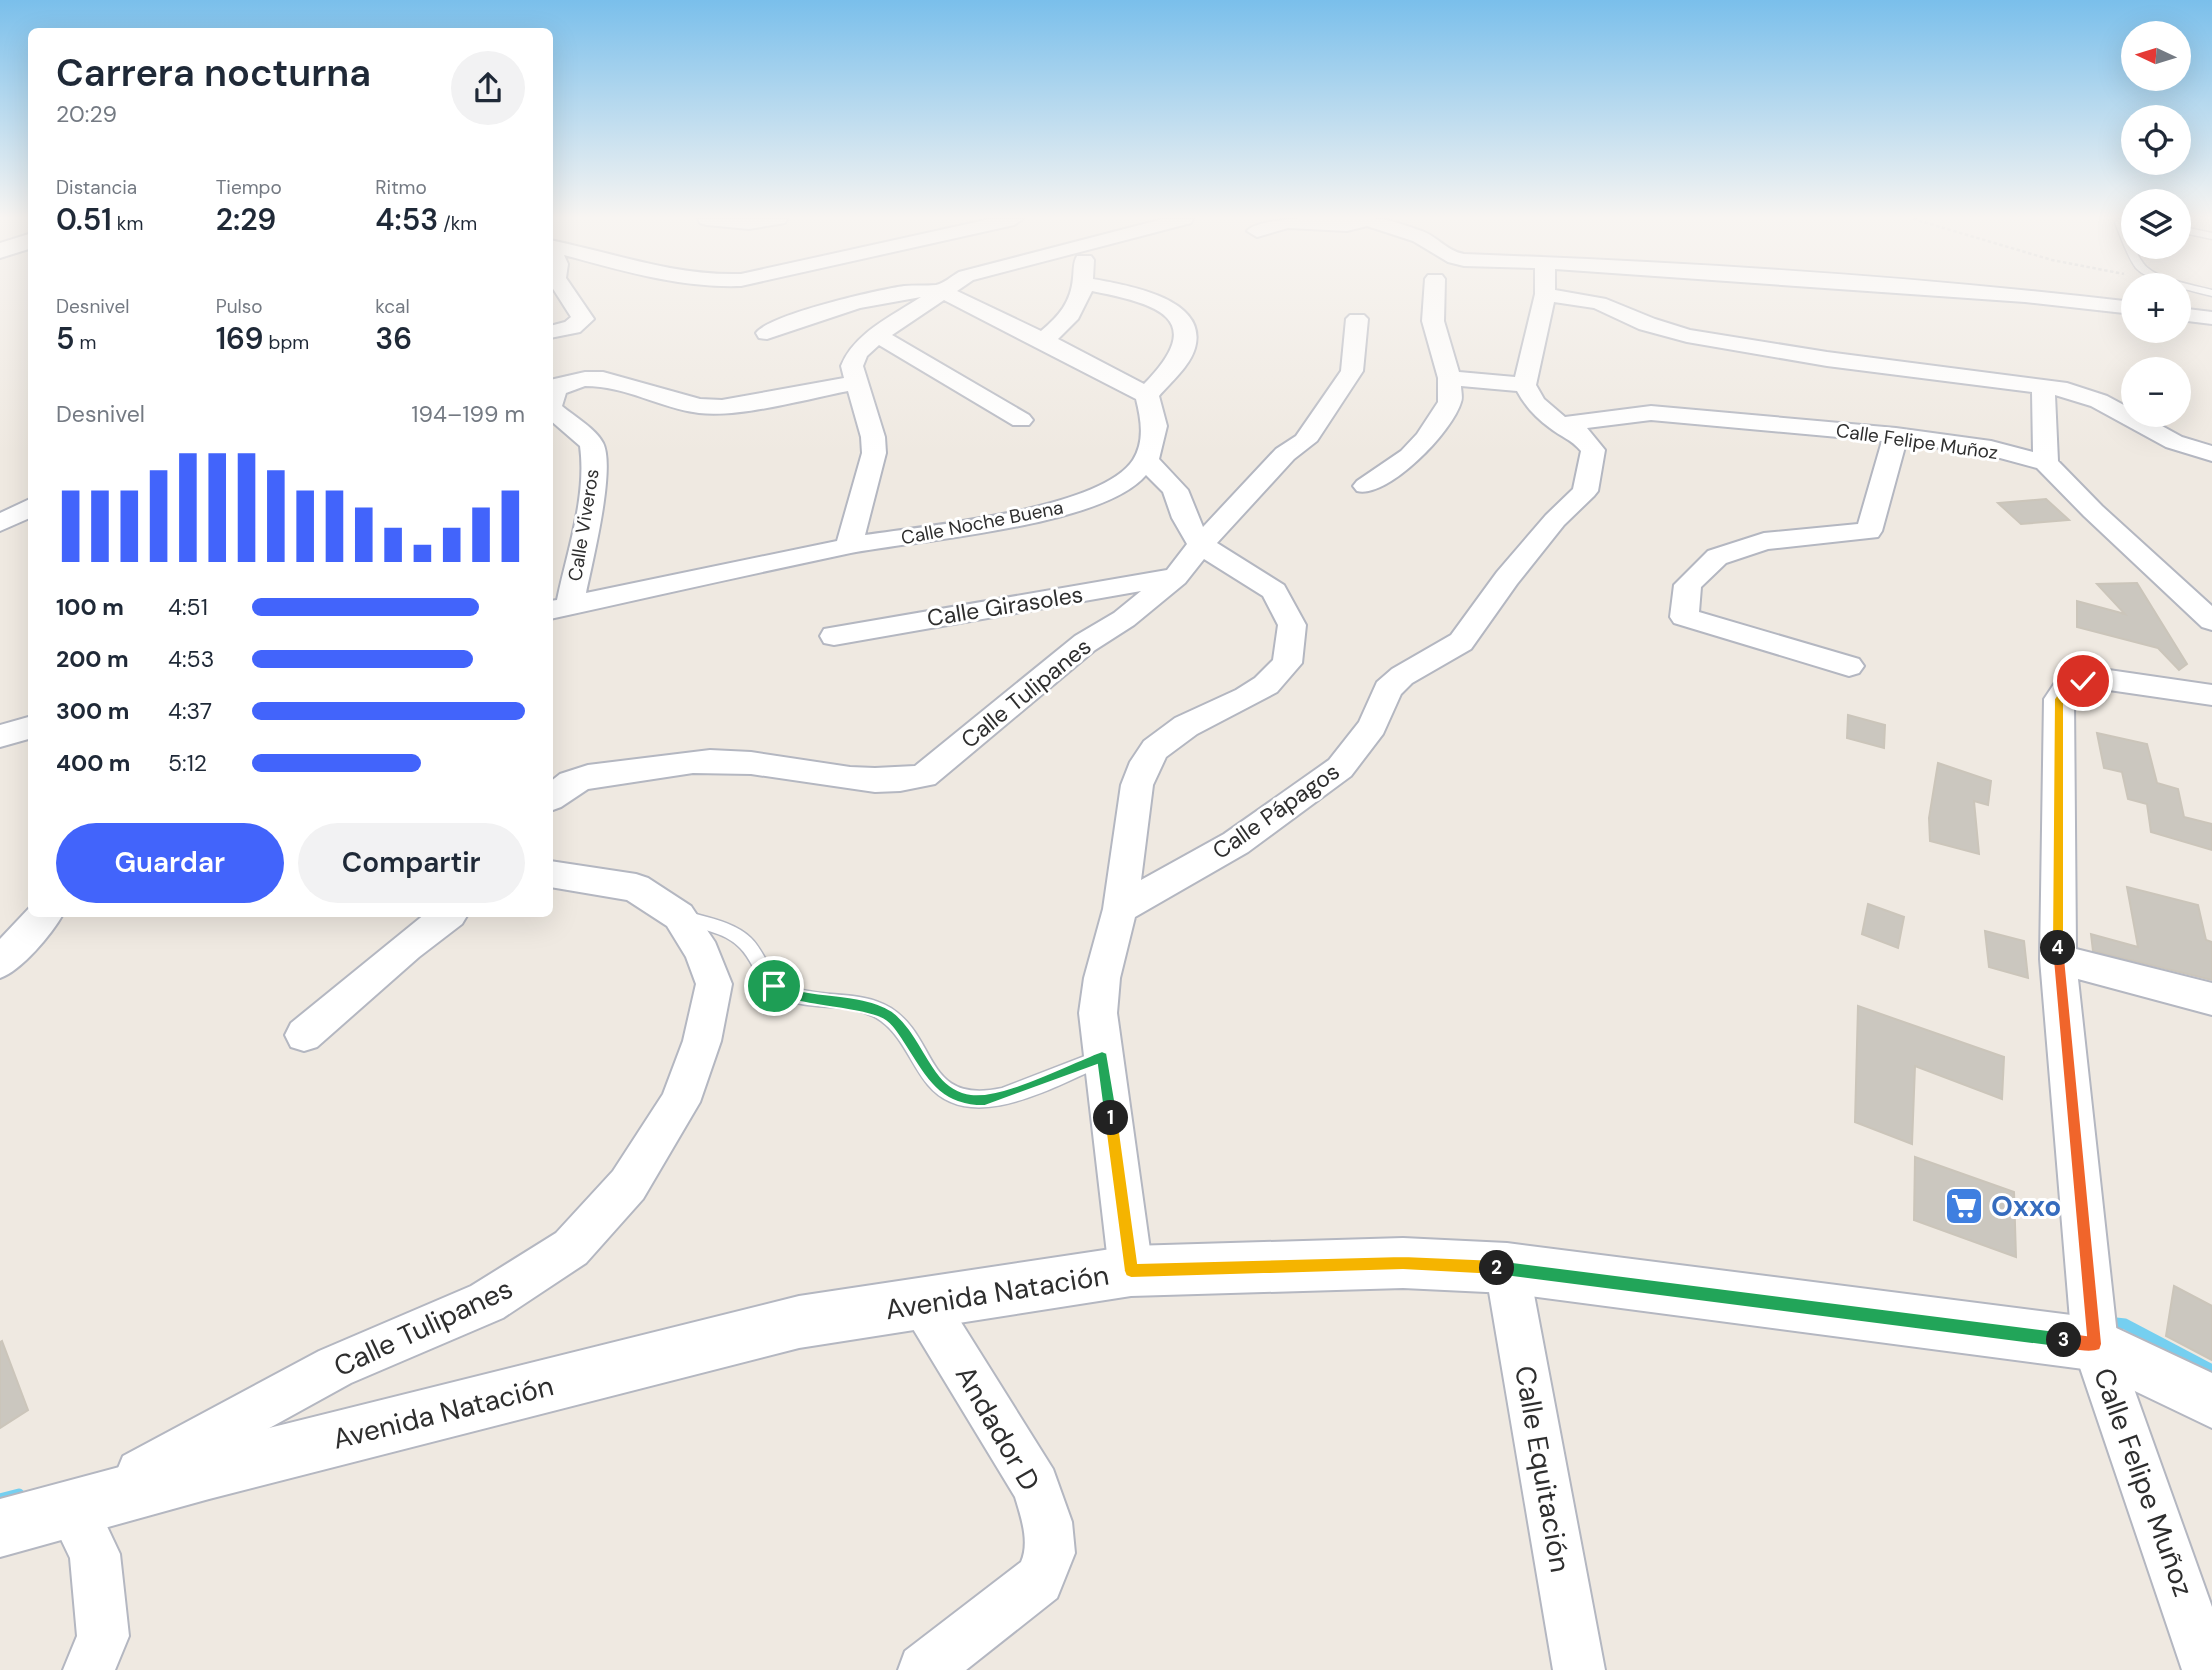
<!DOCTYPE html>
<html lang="es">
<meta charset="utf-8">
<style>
:root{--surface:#fff;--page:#f2f2f3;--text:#1f2937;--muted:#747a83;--accent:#4264fb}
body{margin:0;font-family:"DM Sans",sans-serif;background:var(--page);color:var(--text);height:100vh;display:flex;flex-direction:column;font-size:26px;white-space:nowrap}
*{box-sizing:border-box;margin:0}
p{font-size:23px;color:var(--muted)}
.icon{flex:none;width:38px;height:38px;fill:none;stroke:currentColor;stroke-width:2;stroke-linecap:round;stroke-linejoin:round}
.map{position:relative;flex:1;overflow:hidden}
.drawer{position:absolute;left:28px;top:28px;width:525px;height:889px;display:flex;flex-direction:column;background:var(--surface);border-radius:10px;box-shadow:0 7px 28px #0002}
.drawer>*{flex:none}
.needle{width:46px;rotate:274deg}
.buttons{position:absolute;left:2121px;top:21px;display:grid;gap:14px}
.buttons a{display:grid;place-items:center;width:70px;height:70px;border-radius:50%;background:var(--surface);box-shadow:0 7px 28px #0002;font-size:35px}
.pin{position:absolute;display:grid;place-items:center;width:60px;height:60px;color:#fff;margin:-30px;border:4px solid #fff;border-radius:50%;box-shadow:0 2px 7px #0007}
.km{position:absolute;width:35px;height:35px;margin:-18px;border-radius:50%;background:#222;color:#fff;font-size:19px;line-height:35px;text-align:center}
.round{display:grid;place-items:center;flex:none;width:74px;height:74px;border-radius:37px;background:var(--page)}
.head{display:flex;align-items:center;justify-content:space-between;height:119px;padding:0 28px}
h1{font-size:38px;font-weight:600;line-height:52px}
.stats{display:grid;grid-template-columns:repeat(3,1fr);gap:10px;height:119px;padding:7px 28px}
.stats div{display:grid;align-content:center}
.stats b{font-size:30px;font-weight:600}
.stats small{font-size:19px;font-weight:400}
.stats p{font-size:19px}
.chart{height:196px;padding:14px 28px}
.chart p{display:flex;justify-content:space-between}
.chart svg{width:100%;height:126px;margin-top:7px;stroke:var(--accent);stroke-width:6}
.primary-button{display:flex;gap:14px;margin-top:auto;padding:14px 28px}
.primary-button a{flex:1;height:80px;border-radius:42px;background:var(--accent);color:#fff;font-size:28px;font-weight:600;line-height:80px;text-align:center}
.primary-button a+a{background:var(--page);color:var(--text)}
ul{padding:0 28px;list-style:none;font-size:23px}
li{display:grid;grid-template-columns:112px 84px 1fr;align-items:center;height:52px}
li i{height:18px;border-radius:9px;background:var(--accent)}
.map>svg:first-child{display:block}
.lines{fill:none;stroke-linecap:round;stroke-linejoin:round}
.stream{stroke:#75cff0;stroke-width:11}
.building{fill:#cbc7bf;stroke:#cbc5ba;stroke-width:2}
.service-casing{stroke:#b4b7c1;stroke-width:3}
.minor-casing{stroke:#b4b7c1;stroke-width:4}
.tertiary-casing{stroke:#b4b7c1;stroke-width:4}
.secondary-casing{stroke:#b4b7c1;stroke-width:4}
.path{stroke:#c9c9c9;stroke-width:2.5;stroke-dasharray:3.5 2.5;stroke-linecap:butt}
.service{fill:#fff;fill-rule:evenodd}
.minor{fill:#fff;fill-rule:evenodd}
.tertiary{fill:#fff;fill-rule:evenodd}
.secondary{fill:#fff;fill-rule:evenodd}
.split-1{fill:#22a559;stroke:#fff;stroke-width:2}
.split-2{fill:#f5b400;stroke:#fff;stroke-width:2}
.split-3{fill:#22a559;stroke:#fff;stroke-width:2}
.split-4{fill:#f0652b;stroke:#fff;stroke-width:2}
.split-5{fill:#f5b400;stroke:#fff;stroke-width:2}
.labels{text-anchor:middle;stroke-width:6;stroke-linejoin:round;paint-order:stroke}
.far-street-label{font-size:19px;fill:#2e2e2e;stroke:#fff}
.street-label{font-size:23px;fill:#2e2e2e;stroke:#fff}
.near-shop-label{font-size:28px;font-weight:bold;fill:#366cbe;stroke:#fff;text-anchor:start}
.near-street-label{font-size:28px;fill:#2e2e2e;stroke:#fff}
</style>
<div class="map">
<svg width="2212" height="1670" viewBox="0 0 2212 1670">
<rect width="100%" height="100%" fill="#efe9e1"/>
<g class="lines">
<!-- stream -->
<path class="stream" d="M 2107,1322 L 2125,1324 L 2212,1370
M 0,1499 L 19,1494"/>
</g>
<!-- building -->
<path class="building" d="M 2046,499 L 2069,520 L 2021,524 L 1998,503 Z
M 2137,583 L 2187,664 L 2179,670 L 2158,648 L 2077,627 L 2077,601 L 2125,614 L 2097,584 Z
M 1848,715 L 1885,725 L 1884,748 L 1847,738 Z
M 2097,733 L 2147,744 L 2157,783 L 2178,789 L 2184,817 L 2212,824 L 2212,850 L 2151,832 L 2147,804 L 2128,799 L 2122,772 L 2104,768 Z
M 1938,763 L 1991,781 L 1988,805 L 1974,801 L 1979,854 L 1930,841 L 1929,818 Z
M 2127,887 L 2198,905 L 2206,940 L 2212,942 L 2212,980 L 2093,951 L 2091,934 L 2138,947 Z
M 1868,904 L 1904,917 L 1898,948 L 1862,934 Z
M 1985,931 L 2024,941 L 2028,978 L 1989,967 Z
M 1858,1006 L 2004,1057 L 2002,1099 L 1915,1066 L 1912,1144 L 1855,1122 Z
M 1915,1157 L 2014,1192 L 2016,1257 L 1914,1220 Z
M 2174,1286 L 2212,1306 L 2212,1360 L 2166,1336 Z
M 2,1341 L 28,1410 L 0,1428 L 0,1342 Z"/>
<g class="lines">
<defs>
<path id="service" d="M 2118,219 L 2133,219 L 2133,222 L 2124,223 C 2131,238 2134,251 2143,263 C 2154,279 2194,285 2212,290 L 2212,296 C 2193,291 2148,282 2136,268 C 2127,256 2121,237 2115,223 Z
M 2179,226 L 2212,233 L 2212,239 L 2179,232 Z
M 682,910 C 704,917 734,921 751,938 C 766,952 770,979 792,987 C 824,999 860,989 891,1008 C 939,1039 924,1105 1002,1088 L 1103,1049 L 1109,1051 L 1112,1057 L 1109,1063 C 1060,1083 972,1138 928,1085 C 911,1065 903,1037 881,1021 C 852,1000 811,1013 779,997 C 758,987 755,963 740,948 C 724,931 697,929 676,922 L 674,917 L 676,912 Z"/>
<path id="minor" d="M 698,219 L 787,219 L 785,223 L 749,229 L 707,225 L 700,223 Z
M 990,219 L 1023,219 L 1014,225 L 741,286 C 680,288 623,271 564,255 L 568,264 L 566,278 L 594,319 L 580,332 L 550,338 L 550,326 L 565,322 L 571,317 L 550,284 L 550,240 C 614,253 674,276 741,274 Z
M 1163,219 L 1193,219 L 1191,223 L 973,280 L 957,291 L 1041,331 C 1059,316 1071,302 1073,278 C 1074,270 1073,263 1077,256 L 1091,256 L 1094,260 L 1093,279 C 1126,285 1209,298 1195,348 C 1190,366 1171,382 1159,396 L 1167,426 L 1159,459 L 1188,490 L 1203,527 L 1276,449 L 1296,436 L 1341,371 L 1346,319 L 1350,315 L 1364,315 L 1368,319 L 1363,371 L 1317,441 L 1294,459 L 1217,543 L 1284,585 L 1306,625 L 1302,663 L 1277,692 L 1197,734 L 1166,757 L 1153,785 L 1141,880 L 1224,834 L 1329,760 L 1359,722 L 1377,682 L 1392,669 L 1451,635 L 1497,572 L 1546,515 L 1573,489 L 1581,451 C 1571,439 1561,437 1550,428 C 1536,418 1525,406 1517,391 L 1461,386 C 1461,390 1463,398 1461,402 C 1453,431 1388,499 1357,491 L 1353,486 L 1357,481 L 1401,451 L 1417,434 L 1438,402 L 1438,378 L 1422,321 L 1425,279 L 1428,275 L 1442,275 L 1445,279 L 1444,321 L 1459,372 L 1515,377 L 1535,294 L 1535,268 L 1464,266 L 1448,262 L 1413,241 L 1367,226 L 1347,231 L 1288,228 L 1257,237 L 1247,231 C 1260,215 1358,216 1380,219 C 1393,220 1409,227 1422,231 C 1438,237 1447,251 1464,254 C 1687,262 1912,276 2133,302 L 2133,314 L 2025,302 L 1555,269 L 1555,290 L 1606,299 L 1655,319 L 1690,330 L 1827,352 L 2067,383 L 2107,396 L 2133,410 L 2133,415 L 2142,415 L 2182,437 L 2212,446 L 2212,461 L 2166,447 L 2091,406 L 2055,395 L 2058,461 L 2102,506 L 2212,606 L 2212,630 L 2202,627 L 2084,516 L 2037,468 L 1989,455 L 1906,443 L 1882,531 L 1878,537 L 1768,549 L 1726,563 L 1701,587 L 1699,612 L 1859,659 L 1864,666 L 1859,673 L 1849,676 L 1674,623 L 1670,617 L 1674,585 L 1708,551 L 1764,533 L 1858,524 L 1882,441 L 1651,420 L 1587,428 L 1605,450 L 1598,491 L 1594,496 L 1564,525 L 1517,584 L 1471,649 L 1412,683 L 1401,694 L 1383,734 L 1351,776 L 1248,852 L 1135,917 L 1120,978 L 1117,1013 L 1153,1271 L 1146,1286 L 1131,1292 L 1116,1286 L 1109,1271 L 1079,1013 L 1084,978 L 1103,909 L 1121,785 L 1130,762 L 1144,741 L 1175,718 L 1236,690 L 1255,678 L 1273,660 L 1278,625 L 1263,596 L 1204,559 L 1185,583 L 1134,625 L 1095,650 L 935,784 L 900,791 L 875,792 L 751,774 L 693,773 L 588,789 L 561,807 L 550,811 L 550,782 L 560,774 L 588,765 L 710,750 L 751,752 L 850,767 L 875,768 L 915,766 L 1075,636 L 1114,613 L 1141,591 L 834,645 L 824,643 L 820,636 L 824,629 L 1167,570 L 1187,544 L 1172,518 L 1163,492 L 1146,475 C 1102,527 916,540 846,554 C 747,575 649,597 550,619 L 550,601 L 557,600 C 567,551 587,497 580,446 L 550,420 L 550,380 L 585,372 L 603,372 L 700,399 L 722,400 L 844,378 L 841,366 C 854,333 892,316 921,297 L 860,308 L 767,339 L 759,338 L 756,333 C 770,314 878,290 904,286 C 915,285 925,286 936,285 C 943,284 952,276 959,272 ZM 1092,291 C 1157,304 1209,318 1144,384 L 1058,339 L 1078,319 ZM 944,300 L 1136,399 C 1141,419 1145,441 1133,460 C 1100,510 924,526 865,535 L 886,453 L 885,437 L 863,366 L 867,356 L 879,345 L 1013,425 L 1029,425 L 1033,420 L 1029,415 L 892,335 ZM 1554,302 L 1594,308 L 1639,329 L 1687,342 L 1827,366 L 2032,392 L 2033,452 L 1991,441 L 1896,428 L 1651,406 L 1565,417 L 1544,399 L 1536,385 ZM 585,386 C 626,386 660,408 699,413 C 739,418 807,399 848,391 L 861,437 L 862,453 L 837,541 L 586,593 C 592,563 616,468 603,443 C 596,429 574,416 562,406 L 566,393 Z
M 2179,308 L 2212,312 L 2212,324 L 2179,320 Z
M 32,498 L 32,517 L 0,531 L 0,513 Z
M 2102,669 L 2212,685 L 2212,705 L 2102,689 L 2079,693 L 2074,700 L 2076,949 L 2212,983 L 2212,1015 L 2078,979 L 2118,1344 L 2212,1607 L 2212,1670 L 2182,1670 L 2072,1344 L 2040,959 L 2044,699 L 2058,678 Z
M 32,716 L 32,738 L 0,747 L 0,725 Z
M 550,861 L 636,874 L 648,878 L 691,906 L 715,942 L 732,984 L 721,1041 L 700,1102 L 643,1199 L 586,1263 L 503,1318 L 351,1383 L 157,1490 L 140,1497 L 123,1490 L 116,1473 L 123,1456 L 319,1351 L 471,1286 L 556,1233 L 613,1171 L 663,1094 L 683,1041 L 696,984 L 686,957 L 667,926 L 627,900 L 550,887 Z
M 32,905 L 32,914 L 63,914 C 52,934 21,971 0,978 L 0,939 Z
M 425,914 L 468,914 L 462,924 L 419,957 L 317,1047 L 304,1051 L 291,1047 L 285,1035 L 291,1023 Z
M 1507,1247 L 1522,1253 L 1529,1268 L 1605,1670 L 1553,1670 L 1485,1268 L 1492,1253 Z
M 923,1281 L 939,1287 L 1053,1469 L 1072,1522 L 1075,1553 L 1057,1598 L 966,1670 L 898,1670 L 905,1651 L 1021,1562 C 1030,1542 1021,1517 1015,1497 L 907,1319 L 901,1303 L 907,1287 Z
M 87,1478 L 104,1485 L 111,1502 L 104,1520 L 120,1554 L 129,1636 L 115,1670 L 63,1670 L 77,1636 L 70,1558 L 47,1510 L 55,1493 Z"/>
<path id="tertiary" d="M 1403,1238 L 1507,1243 L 2095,1318 L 2212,1373 L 2212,1428 L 2091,1370 L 1507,1293 L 1403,1288 L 1131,1296 L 799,1348 L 209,1499 L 0,1557 L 0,1499 L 209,1443 L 799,1296 L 1131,1246 Z"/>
<path id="secondary" d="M 32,233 L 32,248 L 0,258 L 0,243 Z"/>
</defs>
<!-- service casing -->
<use href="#service" class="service-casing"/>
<!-- minor casing -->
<use href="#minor" class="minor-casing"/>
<!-- tertiary casing -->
<use href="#tertiary" class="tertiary-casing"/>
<!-- secondary casing -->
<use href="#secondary" class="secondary-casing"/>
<!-- path -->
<path class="path" d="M 1913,219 L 2052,260 L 2124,274"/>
<!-- service -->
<use href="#service" class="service"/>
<!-- minor -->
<use href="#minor" class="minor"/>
<!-- tertiary -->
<use href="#tertiary" class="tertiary"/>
<!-- secondary -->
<use href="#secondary" class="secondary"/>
</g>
<!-- sky -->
<linearGradient id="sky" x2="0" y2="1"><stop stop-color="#7abfeb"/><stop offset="0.48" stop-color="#f8f5f2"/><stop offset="1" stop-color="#f8f5f2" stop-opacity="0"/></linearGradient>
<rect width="2212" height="453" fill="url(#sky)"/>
<!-- split-1 -->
<path class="split-1" d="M 774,980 C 781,983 787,987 794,989 C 823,997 866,994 892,1011 C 913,1026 924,1056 940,1076 C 947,1085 959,1093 971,1094 C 1004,1098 1069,1063 1102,1051 L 1107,1053 L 1118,1118 L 1111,1125 L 1104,1118 L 1097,1065 L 985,1106 C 938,1107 925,1076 902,1041 C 896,1032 890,1022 880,1018 C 853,1005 783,1008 768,986 Z"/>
<!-- split-2 -->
<path class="split-2" d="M 1111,1112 L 1118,1118 L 1138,1263 L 1403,1256 L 1497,1260 L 1503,1262 L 1505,1268 L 1503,1273 L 1497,1275 L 1403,1270 L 1131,1278 L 1126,1276 L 1124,1271 L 1104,1118 Z"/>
<!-- split-3 -->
<path class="split-3" d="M 1497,1260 L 2064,1332 L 2070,1335 L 2072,1340 L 2070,1346 L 2064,1348 L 1497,1275 L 1492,1273 L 1490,1268 L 1492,1262 Z"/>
<!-- split-4 -->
<path class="split-4" d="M 2058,943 L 2064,948 L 2102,1344 L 2100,1350 C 2089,1354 2070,1350 2059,1346 L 2057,1340 L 2059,1335 L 2064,1332 L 2086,1335 L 2052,948 Z"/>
<!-- split-5 -->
<path class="split-5" d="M 2083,677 L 2088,681 L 2086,683 L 2073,687 L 2064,699 L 2064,948 L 2058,953 L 2052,948 L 2054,699 L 2065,683 Z"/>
<!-- icons -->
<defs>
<symbol id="supermarket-square" viewBox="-11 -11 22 22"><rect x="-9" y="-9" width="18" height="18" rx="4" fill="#3f7fe0" stroke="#fff"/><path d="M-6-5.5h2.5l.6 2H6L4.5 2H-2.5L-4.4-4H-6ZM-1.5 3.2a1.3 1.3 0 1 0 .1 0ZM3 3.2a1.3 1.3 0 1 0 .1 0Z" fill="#fff"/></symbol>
</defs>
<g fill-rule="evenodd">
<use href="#supermarket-square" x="1942" y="1184" width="44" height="44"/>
</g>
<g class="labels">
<!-- far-street labels -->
<g class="far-street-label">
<text transform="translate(1917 441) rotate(8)" y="7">Calle Felipe Muñoz</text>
<text transform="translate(982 522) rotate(-11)" y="7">Calle Noche Buena</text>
<text transform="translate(583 525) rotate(-81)" y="7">Calle Viveros</text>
</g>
<!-- street labels -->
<g class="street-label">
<text transform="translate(1005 606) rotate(-9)" y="8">Calle Girasoles</text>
<text transform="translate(1026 693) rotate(-39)" y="8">Calle Tulipanes</text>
<text transform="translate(1276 811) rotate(-35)" y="8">Calle Pápagos</text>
</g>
<!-- near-shop labels -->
<g class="near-shop-label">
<text x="1991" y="1216">Oxxo</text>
</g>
<!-- near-street labels -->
<g class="near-street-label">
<text transform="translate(997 1292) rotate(-9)" y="10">Avenida Natación</text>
<text transform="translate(423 1327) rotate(-25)" y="10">Calle Tulipanes</text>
<text transform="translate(443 1412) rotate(-14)" y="10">Avenida Natación</text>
<text transform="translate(998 1428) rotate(60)" y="10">Andador D</text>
<text transform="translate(1543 1469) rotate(80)" y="10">Calle Equitación</text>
<text transform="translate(2144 1482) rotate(70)" y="10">Calle Felipe Muñoz</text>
</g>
</g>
</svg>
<div class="buttons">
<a><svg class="needle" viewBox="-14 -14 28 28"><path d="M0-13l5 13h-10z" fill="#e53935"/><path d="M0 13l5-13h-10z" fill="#747a83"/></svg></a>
<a><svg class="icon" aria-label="locate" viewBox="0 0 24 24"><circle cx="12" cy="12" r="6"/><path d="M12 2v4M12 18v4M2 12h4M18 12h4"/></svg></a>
<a><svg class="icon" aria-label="layers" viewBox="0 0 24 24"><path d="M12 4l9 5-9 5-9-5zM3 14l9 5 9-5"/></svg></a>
<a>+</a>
<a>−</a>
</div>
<div class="pin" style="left:774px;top:986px;background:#1e9e55"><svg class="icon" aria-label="arrive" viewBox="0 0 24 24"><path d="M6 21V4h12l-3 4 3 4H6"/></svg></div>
<div class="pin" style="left:2083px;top:681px;background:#d93025"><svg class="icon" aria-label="check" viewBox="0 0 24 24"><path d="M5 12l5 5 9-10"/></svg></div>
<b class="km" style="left:1111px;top:1118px">1</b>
<b class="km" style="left:1497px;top:1268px">2</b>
<b class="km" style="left:2064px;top:1340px">3</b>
<b class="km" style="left:2058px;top:948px">4</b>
<section class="drawer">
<div class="head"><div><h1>Carrera nocturna</h1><p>20:29</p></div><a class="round"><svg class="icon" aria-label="share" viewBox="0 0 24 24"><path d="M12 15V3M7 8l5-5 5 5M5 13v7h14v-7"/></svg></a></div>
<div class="stats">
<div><p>Distancia</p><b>0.51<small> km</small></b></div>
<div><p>Tiempo</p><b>2:29</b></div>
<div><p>Ritmo</p><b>4:53<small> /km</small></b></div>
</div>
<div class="stats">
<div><p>Desnivel</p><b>5<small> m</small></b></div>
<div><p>Pulso</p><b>169<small> bpm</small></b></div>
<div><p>kcal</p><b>36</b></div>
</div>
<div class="chart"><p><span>Desnivel</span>194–199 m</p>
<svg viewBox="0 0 160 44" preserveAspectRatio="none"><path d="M5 44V19M15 44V19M25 44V19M35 44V12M45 44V6M55 44V6M65 44V6M75 44V12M85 44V19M95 44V19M105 44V25M115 44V32M125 44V38M135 44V32M145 44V25M155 44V19"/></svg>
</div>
<ul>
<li><b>100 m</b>4:51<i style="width:83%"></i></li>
<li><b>200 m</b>4:53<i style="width:81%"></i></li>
<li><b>300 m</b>4:37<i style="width:100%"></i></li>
<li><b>400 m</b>5:12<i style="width:62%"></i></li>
</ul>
<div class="primary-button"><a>Guardar</a><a>Compartir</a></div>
</section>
</div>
